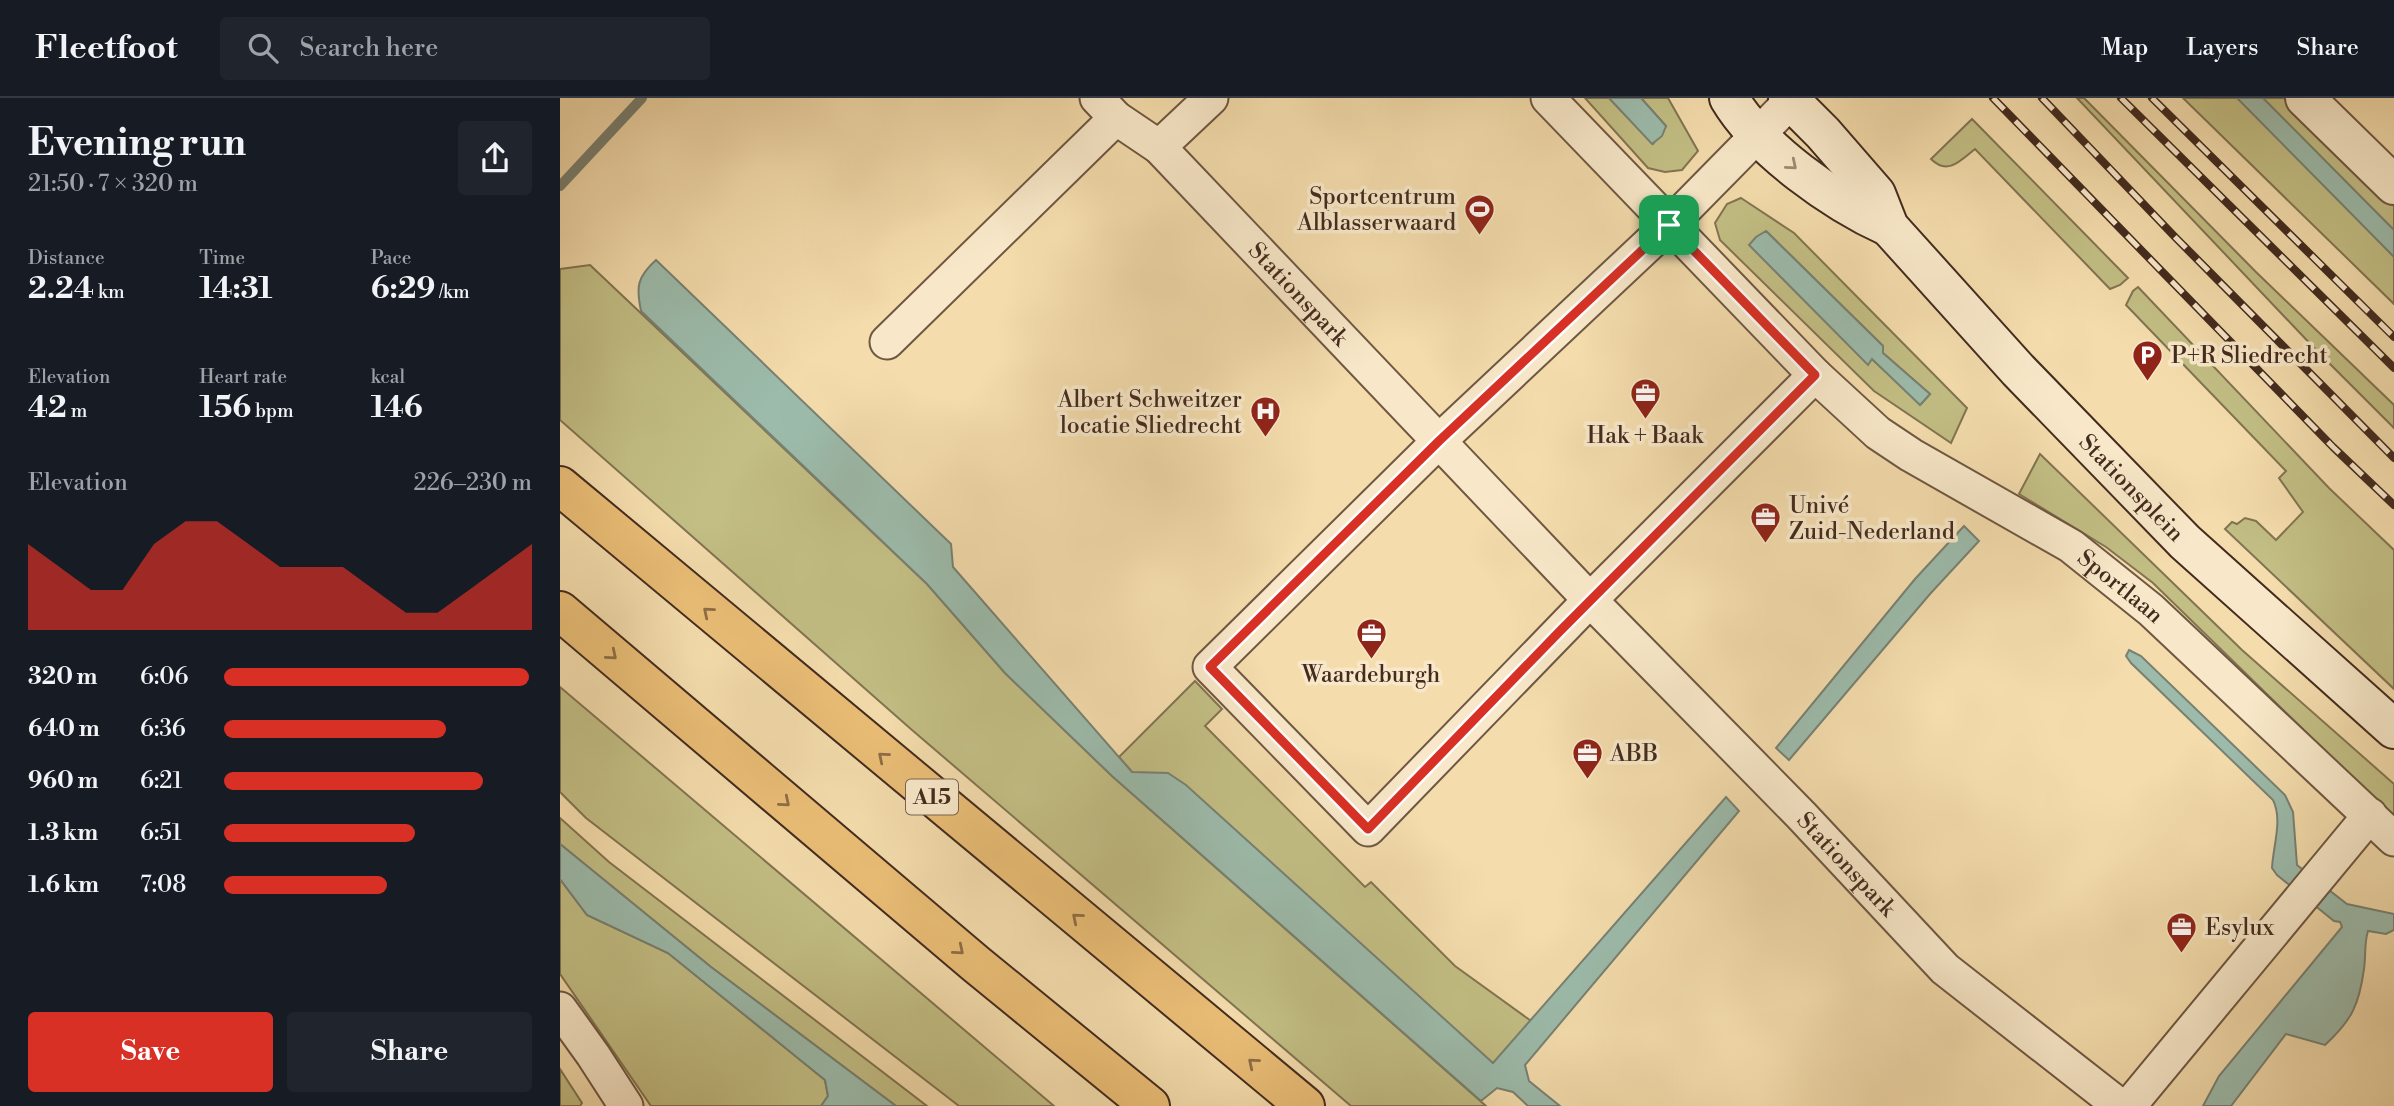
<!DOCTYPE html>
<meta charset="utf-8">
<style>
:root{--surface:#171b24;--page:#20242c;--text:#f1f3f6;--muted:#9ea1a6;--line:#363941;--accent:#d93025}
body{margin:0;font-family:"Libre Bodoni",serif;background:var(--page);color:var(--text);height:100vh;display:flex;flex-direction:column;font-size:26px;white-space:nowrap}
*{box-sizing:border-box;margin:0}
p{font-size:23px;color:var(--muted)}
.icon{flex:none;width:38px;height:38px;fill:none;stroke:currentColor;stroke-width:2;stroke-linecap:round;stroke-linejoin:round}
.map{position:relative;flex:1;overflow:hidden}
.details{display:flex;flex-direction:column;background:var(--surface);width:560px}
.details>*{flex:none}
.pin{position:absolute;display:grid;place-items:center;width:60px;height:60px;color:#fff;margin:-30px;border-radius:14px;box-shadow:0 4px 10px #0006}
.round{display:grid;place-items:center;flex:none;width:74px;height:74px;border-radius:7px;background:var(--page)}
.overview{display:flex;align-items:center;justify-content:space-between;height:119px;padding:0 28px}
h1{font-size:38px;font-weight:700;line-height:52px}
.stats{display:grid;grid-template-columns:repeat(3,1fr);gap:10px;height:119px;padding:7px 28px}
.stats div{display:grid;align-content:center}
.stats b{font-size:30px;font-weight:700}
.stats small{font-size:19px;font-weight:400}
.stats p{font-size:19px}
.chart{height:196px;padding:14px 28px}
.chart p{display:flex;justify-content:space-between}
.chart svg{width:100%;height:126px;margin-top:7px;fill:var(--accent);opacity:.7}
.action{display:flex;gap:14px;margin-top:auto;padding:14px 28px}
.action a{flex:1;height:80px;border-radius:7px;background:var(--accent);color:#fff;font-size:28px;font-weight:700;line-height:80px;text-align:center}
.action a+a{background:var(--page);color:var(--text)}
ul{padding:0 28px;list-style:none;font-size:23px}
li{display:grid;grid-template-columns:112px 84px 1fr;align-items:center;height:52px}
li i{height:18px;border-radius:9px;background:var(--accent)}
header{display:flex;align-items:center;gap:42px;box-sizing:border-box;height:98px;padding:0 35px;background:var(--surface);border-bottom:2px solid var(--line)}
header strong{font-size:33px}
nav{display:flex;gap:38px;margin-inline-start:auto;font-size:24px}
.search{width:490px;height:63px;background:var(--page);display:flex;align-items:center;gap:18px;box-sizing:border-box;padding:0 24px;border-radius:7px;color:var(--muted);font-size:26px}
main{display:flex;flex:1;min-height:0}
.map>svg:first-child{display:block}
.green{fill:#c2be84;stroke:#827452;stroke-width:2;fill-rule:evenodd}
.water{fill:#9cbbab;stroke:#788173;stroke-width:2}
.lines{fill:none;stroke-linecap:round;stroke-linejoin:round}
.stream{stroke:#788173;stroke-width:10}
.minor-casing{stroke:#6f5742;stroke-width:37}
.tertiary-casing{stroke:#6f5742;stroke-width:42}
.secondary-casing{stroke:#432b1f;stroke-width:42}
.motorway-casing{stroke:#432b1f;stroke-width:42}
.minor{stroke:#f8e8c9;stroke-width:33}
.tertiary{stroke:#f8e8c9;stroke-width:38}
.secondary{stroke:#f8e8c9;stroke-width:38}
.motorway{stroke:#eabe76;stroke-width:38}
.rail-casing{stroke:#432b1f;stroke-width:8}
.rail{stroke:#f8e8c9;stroke-width:5;stroke-dasharray:16;stroke-linecap:butt}
.oneway{stroke:#9e8a74}
.oneway2{stroke:#8e6d46}
.route-casing{stroke:#fff;stroke-width:14}
.route{stroke:#d93025;stroke-width:9}
.labels{text-anchor:middle;stroke-width:7;stroke-linejoin:round;paint-order:stroke}
.shield{fill:#f8e8c9;stroke:#796452;stroke-width:2}
.shield-label{font-size:21px;font-weight:bold;fill:#432b1f}
.poi-label{font-size:23px;fill:#432b1f;stroke:#f8e8c9;text-anchor:start}
.street-label{font-size:23px;fill:#432b1f;stroke:#f8e8c9}
</style>
<header>
<strong>Fleetfoot</strong>
<div class="search"><svg class="icon" aria-label="search" viewBox="0 0 24 24"><circle cx="10" cy="10" r="6"/><path d="M15 15l6 6"/></svg>Search here</div>
<nav><a>Map</a><a>Layers</a><a>Share</a></nav>
</header>
<main>
<section class="details">
<div class="overview"><div><h1>Evening run</h1><p>21:50 · 7 × 320 m</p></div><a class="round"><svg class="icon" aria-label="share" viewBox="0 0 24 24"><path d="M12 15V3M7 8l5-5 5 5M5 13v7h14v-7"/></svg></a></div>
<div class="stats">
<div><p>Distance</p><b>2.24<small> km</small></b></div>
<div><p>Time</p><b>14:31</b></div>
<div><p>Pace</p><b>6:29<small> /km</small></b></div>
</div>
<div class="stats">
<div><p>Elevation</p><b>42<small> m</small></b></div>
<div><p>Heart rate</p><b>156<small> bpm</small></b></div>
<div><p>kcal</p><b>146</b></div>
</div>
<div class="chart"><p><span>Elevation</span>226–230 m</p>
<svg viewBox="0 0 160 44" preserveAspectRatio="none"><path d="M0 44V14L10 22L20 30L30 30L40 14L50 6L60 6L70 14L80 22L90 22L100 22L110 30L120 38L130 38L140 30L150 22L160 14V44z"/></svg>
</div>
<ul>
<li><b>320 m</b>6:06<i style="width:99%"></i></li>
<li><b>640 m</b>6:36<i style="width:72%"></i></li>
<li><b>960 m</b>6:21<i style="width:84%"></i></li>
<li><b>1.3 km</b>6:51<i style="width:62%"></i></li>
<li><b>1.6 km</b>7:08<i style="width:53%"></i></li>
</ul>
<div class="action"><a>Save</a><a>Share</a></div>
</section>
<div class="map">
<svg width="1834" height="1008" viewBox="0 0 1834 1008">
<rect width="100%" height="100%" fill="#f4dcac"/>
<filter id="stains"><feTurbulence type="fractalNoise" baseFrequency=".00286" numOctaves="4"/><feColorMatrix values="0 0 0 0 .2 0 0 0 0 .09 0 0 0 0 .02 0 0 0 .5 -.17"/></filter>
<radialGradient id="worn" r=".72"><stop offset=".6" stop-color="#630" stop-opacity="0"/><stop offset="1" stop-color="#630" stop-opacity=".3"/></radialGradient>
<!-- green -->
<path class="green" d="M 1025,0 L 1049,0 L 1093,46 L 1106,28 L 1081,0 L 1108,0 L 1138,53 L 1122,72 L 1105,74 L 1088,70 Z
M 1517,0 L 1524,0 L 1696,174 L 1834,307 L 1834,330 L 1757,253 Z
M 1623,0 L 1724,0 L 1834,108 L 1834,206 Z
M 1412,21 L 1568,180 L 1560,187 L 1550,191 L 1415,51 C 1401,62 1388,78 1371,61 Z
M 1181,100 L 1234,135 L 1407,310 L 1391,345 L 1314,293 L 1160,142 L 1155,125 L 1167,106 ZM 1206,133 L 1323,248 L 1323,255 L 1370,296 L 1361,306 L 1312,261 Z
M 30,167 L 367,486 L 445,575 L 552,678 L 926,1008 L 791,1008 L 352,632 L 0,322 L 0,171 Z
M 1578,189 L 1769,390 L 1834,452 L 1834,591 L 1665,431 L 1672,424 L 1677,426 L 1685,420 L 1696,423 L 1716,442 L 1743,414 L 1719,380 L 1726,373 L 1566,207 L 1573,193 Z
M 1480,356 L 1682,552 L 1834,686 L 1834,720 L 1593,485 L 1546,449 L 1459,396 Z
M 635,583 L 662,611 L 645,628 L 805,789 L 811,784 L 895,868 L 978,928 L 932,981 L 572,674 L 559,659 Z
M 0,589 L 494,1008 L 399,1008 L 26,720 L 0,694 Z
M 0,720 L 49,764 L 367,1008 L 336,1008 L 151,869 L 0,746 Z
M 0,781 L 27,817 L 108,855 L 265,982 L 268,998 L 261,1008 L 91,1008 L 0,876 Z
M 0,971 L 22,1005 L 20,1008 L 0,1008 Z"/>
<!-- water -->
<path class="water" d="M 1049,0 L 1081,0 L 1106,28 L 1102,38 L 1092,46 Z
M 1677,0 L 1703,0 L 1834,132 L 1834,159 Z
M 1206,133 L 1323,248 L 1323,255 L 1370,296 L 1360,307 L 1312,261 L 1308,267 L 1189,147 L 1196,139 Z
M 96,162 L 391,446 L 393,469 L 572,674 L 608,675 L 626,687 L 933,965 L 1166,699 L 1179,713 L 965,967 L 969,983 L 1000,1008 L 968,1008 L 953,994 L 937,990 L 921,1003 L 552,678 L 445,575 L 367,486 L 81,213 C 76,189 77,179 96,162 Z
M 1404,428 L 1419,443 L 1370,496 L 1229,662 L 1216,650 L 1355,481 Z
M 1569,552 L 1581,558 L 1725,697 L 1733,714 L 1737,767 L 1787,806 L 1834,816 L 1834,832 L 1826,836 L 1808,833 C 1804,846 1806,857 1804,871 C 1799,907 1792,922 1765,947 L 1726,936 L 1671,1008 L 1643,1008 L 1659,978 L 1782,829 L 1780,824 L 1774,823 L 1717,777 L 1712,770 C 1713,748 1723,722 1713,702 L 1571,565 L 1566,558 Z
M 0,746 L 151,869 L 336,1008 L 261,1008 L 268,998 L 265,982 L 108,855 L 27,817 L 0,781 Z"/>
<g class="lines">
<!-- stream -->
<path class="stream" d="M 0,88 L 82,0"/>
<defs>
<g id="minor">
<path id="s1" d="M 537,0 L 556,20 L 599,49 L 1030,502 L 1241,717 L 1385,871 L 1560,1008"/>
<path id="s2" d="M 988,0 L 1255,277 L 1318,335 L 1351,357 L 1511,448 L 1591,512 L 1834,741"/>
<path d="M 1231,3 L 1109,127 L 879,343 L 650,569 L 808,731 L 1030,502 L 1255,277"/>
<path d="M 599,49 L 651,0"/>
<path d="M 327,244 L 556,20"/>
<path d="M 0,911 L 33,957 L 66,1008"/>
<path d="M 1569,1008 L 1810,717"/>
</g>
<path id="tertiary" d="M 1745,0 L 1834,87"/>
<g id="secondary">
<path d="M 1169,0 C 1200,52 1274,104 1329,129"/>
<path id="s3" d="M 1228,0 L 1263,35 L 1316,96 L 1329,129 L 1458,272 L 1625,444 L 1834,631"/>
</g>
<path id="motorway" d="M 0,388 L 745,1008
M 0,513 L 416,866 L 590,1008"/>
</defs>
<!-- minor casing -->
<use href="#minor" class="minor-casing"/>
<!-- tertiary casing -->
<use href="#tertiary" class="tertiary-casing"/>
<!-- secondary casing -->
<use href="#secondary" class="secondary-casing"/>
<!-- motorway casing -->
<use href="#motorway" class="motorway-casing"/>
<!-- minor -->
<use href="#minor" class="minor"/>
<!-- tertiary -->
<use href="#tertiary" class="tertiary"/>
<!-- secondary -->
<use href="#secondary" class="secondary"/>
<!-- motorway -->
<use href="#motorway" class="motorway"/>
<defs>
<path id="rail" d="M 1433,0 L 1773,349 L 1834,407
M 1482,0 L 1616,140 L 1834,360
M 1561,0 L 1834,270
M 1592,0 L 1834,239"/>
</defs>
<!-- rail casing -->
<use href="#rail" class="rail-casing"/>
<!-- rail -->
<use href="#rail" class="rail"/>
</g>
<!-- one-way arrows -->
<defs><path id="oneway-chevron" d="M-2-3.5L2.5 0L-2 3.5" fill="none" stroke-width="1.6" stroke-linecap="round" stroke-linejoin="round" transform="scale(1.75)"/></defs>
<use class="oneway" href="#oneway-chevron" transform="translate(1232 67) rotate(40)"/>
<g class="oneway2">
<use href="#oneway-chevron" transform="translate(148 514) rotate(-140)"/>
<use href="#oneway-chevron" transform="translate(52 557) rotate(40)"/>
<use href="#oneway-chevron" transform="translate(323 659) rotate(-140)"/>
<use href="#oneway-chevron" transform="translate(225 704) rotate(40)"/>
<use href="#oneway-chevron" transform="translate(517 820) rotate(-140)"/>
<use href="#oneway-chevron" transform="translate(399 852) rotate(40)"/>
<use href="#oneway-chevron" transform="translate(693 965) rotate(-140)"/>
</g>
<g class="lines">
<defs>
<path id="route" d="M 1109,127 L 1255,277 L 1000,533 L 808,731 L 650,569 L 879,343 Z"/>
</defs>
<!-- route casing -->
<use href="#route" class="route-casing"/>
<!-- route -->
<use href="#route" class="route"/>
</g>
<!-- icons -->
<defs>
<symbol id="stadium-pin" viewBox="-11 -11 22 30"><path d="M0 17L-7.5 6A9.5 9.5 0 1 1 7.5 6Z" fill="#8f2418" stroke="#f8e8c9"/><path d="M0-5a6.5 5 0 1 0 0 10a6.5 5 0 1 0 0-10ZM-3.5-1.8h7v3.6h-7Z" fill="#fff"/></symbol>
<symbol id="parking-pin" viewBox="-11 -11 22 30"><path d="M0 17L-7.5 6A9.5 9.5 0 1 1 7.5 6Z" fill="#8f2418" stroke="#f8e8c9"/><path d="M-3.5-5.5H1a3.5 3.5 0 0 1 0 7H-1V5.5H-3.5ZM-1-3.4V-.6H.8a1.4 1.4 0 0 0 0-2.8Z" fill="#fff"/></symbol>
<symbol id="office-pin" viewBox="-11 -11 22 30"><path d="M0 17L-7.5 6A9.5 9.5 0 1 1 7.5 6Z" fill="#8f2418" stroke="#f8e8c9"/><path d="M-6-3h4V-5.5h4V-3h4V5H-6ZM-1-4.5V-3h2v-1.5ZM-6 0V1H6V0Z" fill="#fff"/></symbol>
<symbol id="hospital-pin" viewBox="-11 -11 22 30"><path d="M0 17L-7.5 6A9.5 9.5 0 1 1 7.5 6Z" fill="#8f2418" stroke="#f8e8c9"/><path d="M-5-5h3v3.5h4V-5h3V5h-3V1.5h-4V5h-3Z" fill="#fff"/></symbol>
</defs>
<g fill-rule="evenodd">
<use href="#stadium-pin" x="902" y="94" width="35" height="47"/>
<use href="#parking-pin" x="1570" y="240" width="35" height="47"/>
<use href="#office-pin" x="1068" y="278" width="35" height="47"/>
<use href="#hospital-pin" x="688" y="296" width="35" height="47"/>
<use href="#office-pin" x="1188" y="402" width="35" height="47"/>
<use href="#office-pin" x="794" y="518" width="35" height="47"/>
<use href="#office-pin" x="1010" y="638" width="35" height="47"/>
<use href="#office-pin" x="1604" y="812" width="35" height="47"/>
</g>
<g class="labels">
<!-- shield labels -->
<rect class="shield" x="346" y="681.5" width="52" height="35" rx="5"/>
<g class="shield-label">
<text x="372" y="706">A15</text>
</g>
<!-- poi labels -->
<g class="poi-label">
<text x="896" y="106" text-anchor="end">Sportcentrum<tspan x="896" dy="26">Alblasserwaard</tspan></text>
<text x="1611" y="265">P+R Sliedrecht</text>
<text x="682" y="309" text-anchor="end">Albert Schweitzer<tspan x="682" dy="26">locatie Sliedrecht</tspan></text>
<text x="1085" y="345" text-anchor="middle">Hak + Baak</text>
<text x="1229" y="415">Univé<tspan x="1229" dy="26">Zuid-Nederland</tspan></text>
<text x="811" y="584" text-anchor="middle">Waardeburgh</text>
<text x="1050" y="663">ABB</text>
<text x="1645" y="837">Esylux</text>
</g>
<!-- street labels -->
<g class="street-label">
<text dy="8" stroke="none"><textPath href="#s1" startOffset="282">Stationspark</textPath></text>
<text dy="8" stroke="none"><textPath href="#s3" startOffset="522">Stationsplein</textPath></text>
<text dy="8" stroke="none"><textPath href="#s2" startOffset="758">Sportlaan</textPath></text>
<text dy="8" stroke="none"><textPath href="#s1" startOffset="1073">Stationspark</textPath></text>
</g>
</g>
<rect width="100%" height="100%" filter="url(#stains)"/>
<rect width="100%" height="100%" fill="url(#worn)"/>
</svg>
<div class="pin" style="left:1109px;top:127px;background:#1e9e55"><svg class="icon" aria-label="arrive" viewBox="0 0 24 24"><path d="M6 21V4h12l-3 4 3 4H6"/></svg></div>
</div>
</main>
